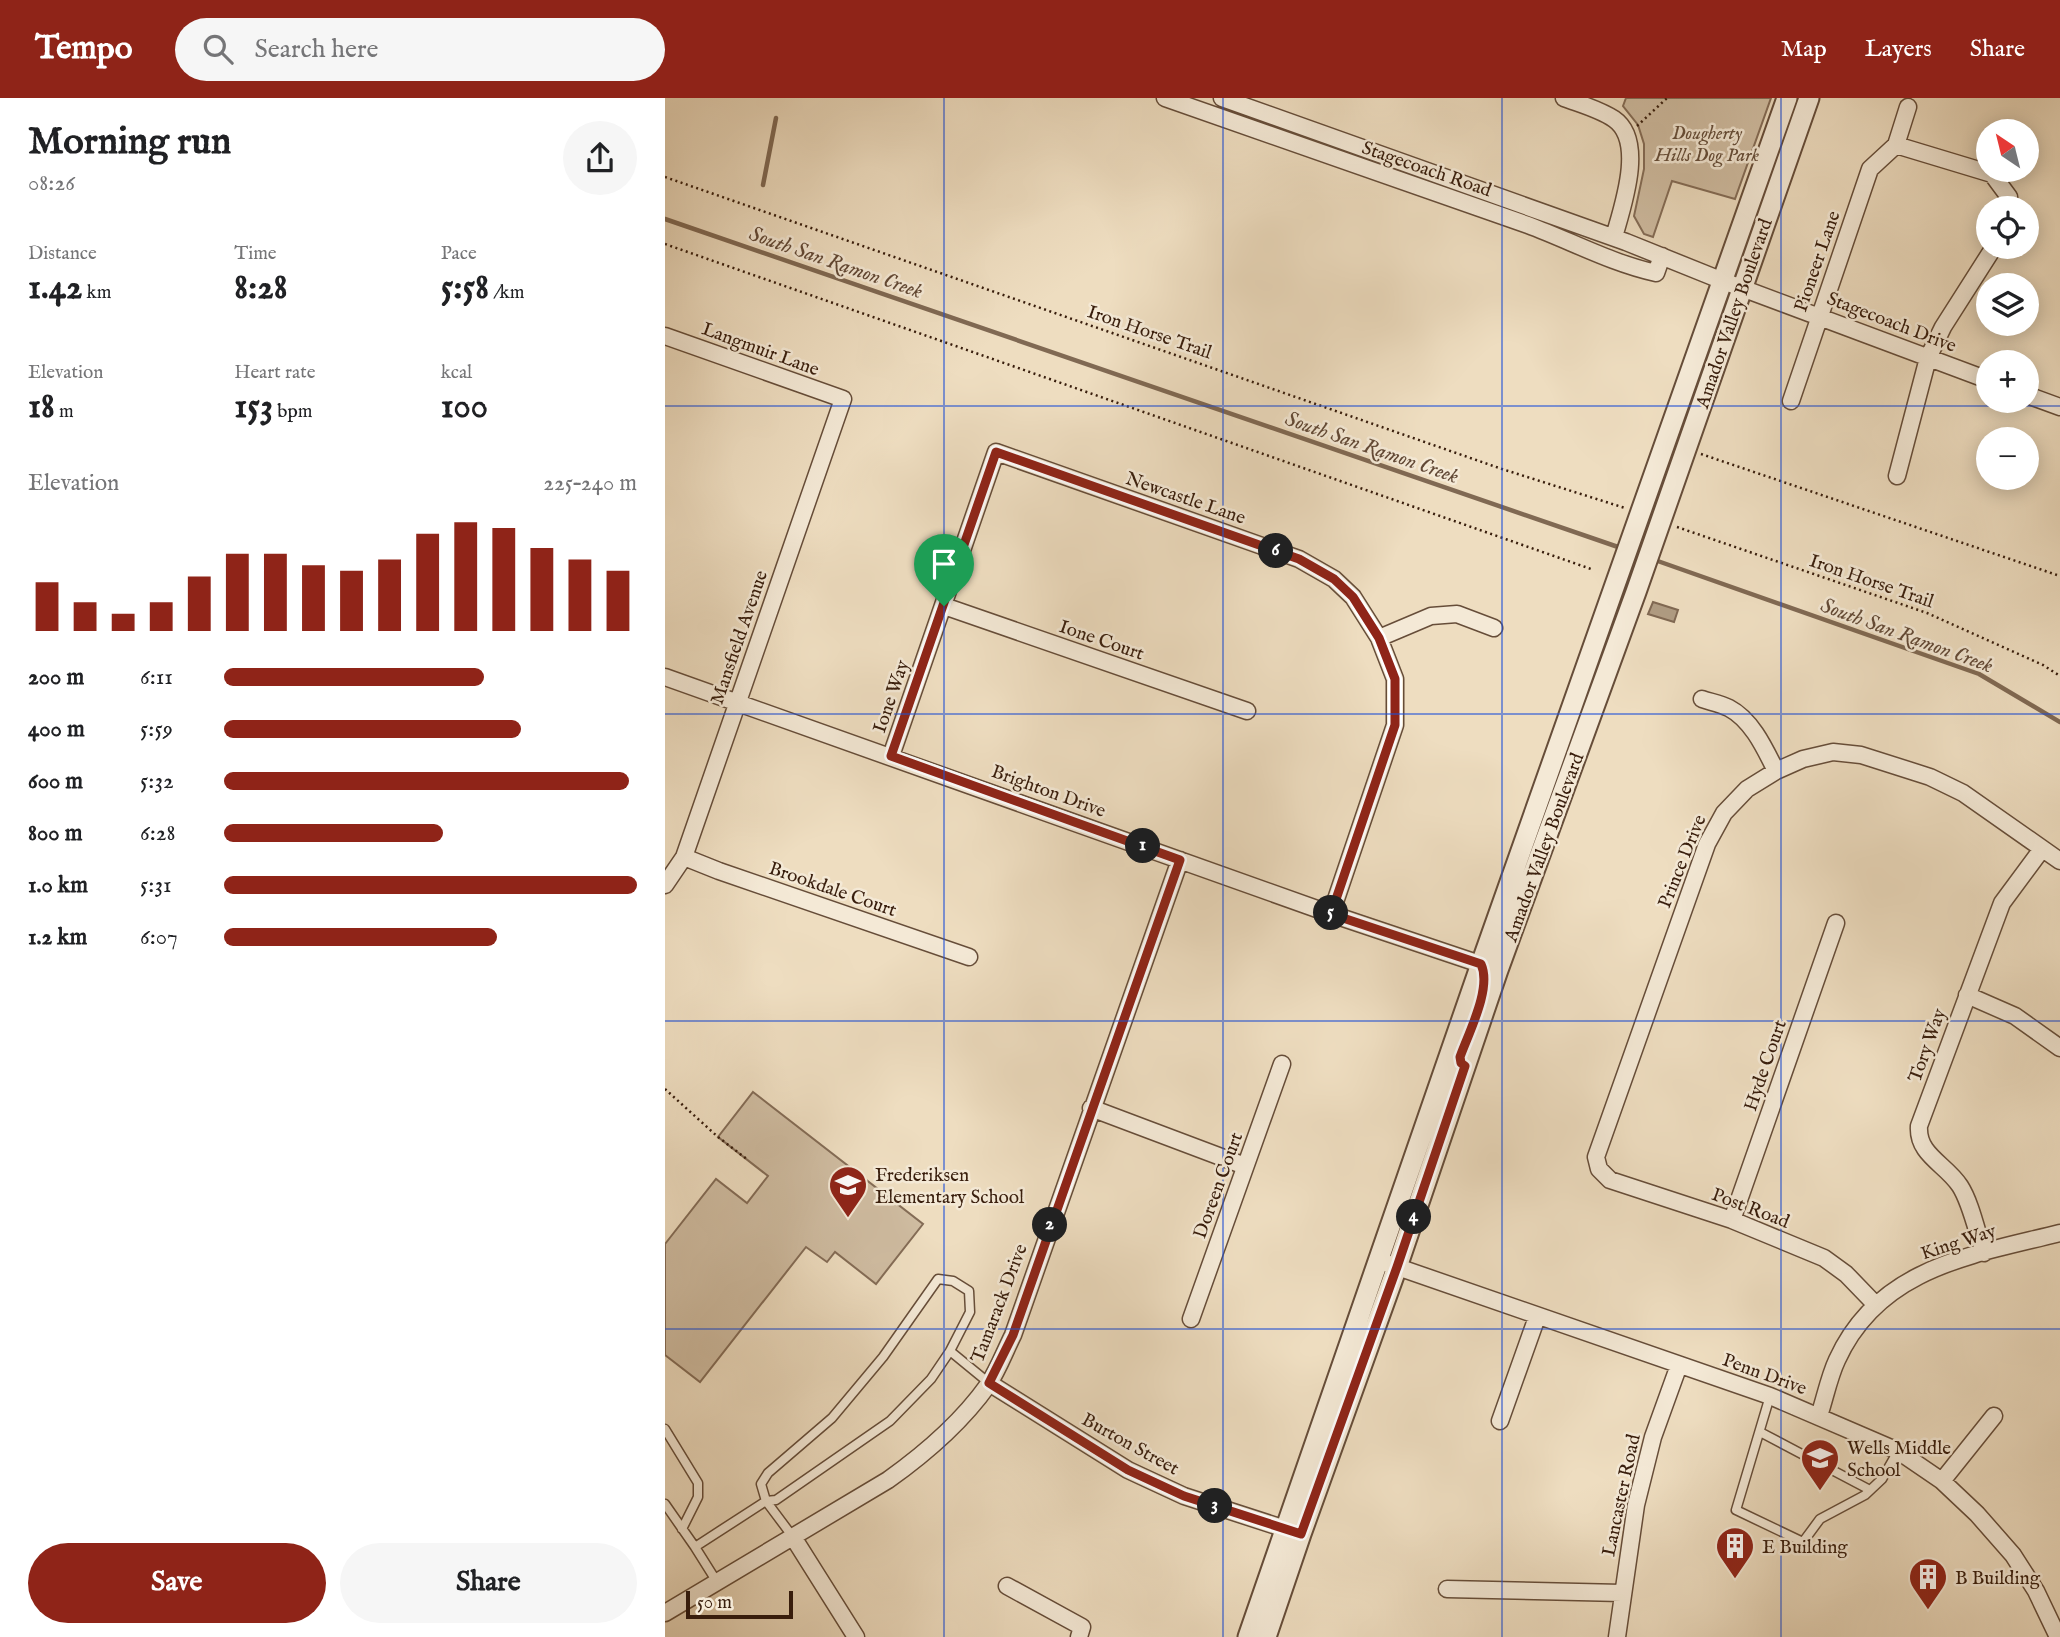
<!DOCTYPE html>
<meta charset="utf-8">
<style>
:root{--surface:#fff;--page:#f6f6f6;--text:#202124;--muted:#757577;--accent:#8f2418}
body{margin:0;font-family:"IM FELL English",serif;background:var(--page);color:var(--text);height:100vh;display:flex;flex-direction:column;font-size:26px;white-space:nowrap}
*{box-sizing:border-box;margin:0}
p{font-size:23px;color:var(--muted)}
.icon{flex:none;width:38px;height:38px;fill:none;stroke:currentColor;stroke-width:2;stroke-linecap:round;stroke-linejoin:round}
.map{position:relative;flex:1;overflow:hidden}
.details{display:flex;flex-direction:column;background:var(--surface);width:665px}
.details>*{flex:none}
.needle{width:46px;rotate:325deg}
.tools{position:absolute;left:1311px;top:21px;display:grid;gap:14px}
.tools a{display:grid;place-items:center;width:63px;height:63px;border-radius:50%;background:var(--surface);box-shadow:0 4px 18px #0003;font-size:35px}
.scale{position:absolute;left:21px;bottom:18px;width:107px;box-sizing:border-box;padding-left:7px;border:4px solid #381d0c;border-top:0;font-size:19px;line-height:24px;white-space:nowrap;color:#381d0c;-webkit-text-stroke:5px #f4e9d6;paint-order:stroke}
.pin{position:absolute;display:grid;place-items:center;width:60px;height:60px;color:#fff;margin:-72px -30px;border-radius:50% 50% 50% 0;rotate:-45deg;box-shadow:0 0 7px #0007}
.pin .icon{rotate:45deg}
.km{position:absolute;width:35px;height:35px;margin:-18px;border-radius:50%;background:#222;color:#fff;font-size:19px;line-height:35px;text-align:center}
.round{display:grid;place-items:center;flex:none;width:74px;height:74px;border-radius:37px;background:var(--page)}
.headline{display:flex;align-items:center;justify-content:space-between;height:119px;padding:0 28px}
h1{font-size:38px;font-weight:700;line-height:52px}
.figures{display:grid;grid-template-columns:repeat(3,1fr);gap:10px;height:119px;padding:7px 28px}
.figures div{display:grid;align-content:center}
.figures b{font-size:35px;font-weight:700}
.figures small{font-size:19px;font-weight:400}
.figures p{font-size:19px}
.chart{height:196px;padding:14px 28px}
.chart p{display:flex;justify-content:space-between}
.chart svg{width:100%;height:126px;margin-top:7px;stroke:var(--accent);stroke-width:6}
.cta{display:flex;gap:14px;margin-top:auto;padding:14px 28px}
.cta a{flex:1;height:80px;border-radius:42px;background:var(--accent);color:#fff;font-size:28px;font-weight:700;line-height:80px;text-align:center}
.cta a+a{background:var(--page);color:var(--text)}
ul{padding:0 28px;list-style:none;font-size:23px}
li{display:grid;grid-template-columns:112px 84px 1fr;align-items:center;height:52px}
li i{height:18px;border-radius:9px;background:var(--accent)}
header{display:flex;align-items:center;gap:42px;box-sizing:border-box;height:98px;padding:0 35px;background:var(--accent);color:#fff}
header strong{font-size:33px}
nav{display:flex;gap:38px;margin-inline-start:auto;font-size:24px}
.search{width:490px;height:63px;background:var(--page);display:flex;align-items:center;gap:18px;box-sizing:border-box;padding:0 24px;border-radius:38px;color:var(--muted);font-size:26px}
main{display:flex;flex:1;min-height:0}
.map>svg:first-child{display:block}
.green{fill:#cfbca1;stroke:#846c56;stroke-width:2}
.water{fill:#b09c83;stroke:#806953;stroke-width:2}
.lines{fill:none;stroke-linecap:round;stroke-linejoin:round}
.stream{stroke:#806953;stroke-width:4.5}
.service-casing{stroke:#664d39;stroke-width:11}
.minor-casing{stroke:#664d39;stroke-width:19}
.tertiary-casing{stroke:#664d39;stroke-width:23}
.path{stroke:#381d0c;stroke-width:2.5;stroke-dasharray:2 3.5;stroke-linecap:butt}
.service{stroke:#f4e9d6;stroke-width:8}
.minor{stroke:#f4e9d6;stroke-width:16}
.tertiary{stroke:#f4e9d6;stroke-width:19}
.route-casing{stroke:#fff;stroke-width:14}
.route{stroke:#8f2418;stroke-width:9}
.grid{fill:none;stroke:#1d4ed8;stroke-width:2;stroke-opacity:0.55}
.labels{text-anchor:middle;stroke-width:5;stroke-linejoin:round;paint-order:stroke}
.park-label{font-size:19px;font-style:italic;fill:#654d39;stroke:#f4e9d6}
.street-label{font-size:19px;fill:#381d0c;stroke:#f4e9d6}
.poi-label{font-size:19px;fill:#381d0c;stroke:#f4e9d6;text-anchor:start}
.water-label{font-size:21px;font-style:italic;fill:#624936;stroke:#f4e9d6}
</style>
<header>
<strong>Tempo</strong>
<div class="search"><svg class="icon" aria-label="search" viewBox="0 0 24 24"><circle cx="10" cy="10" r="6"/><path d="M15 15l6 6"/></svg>Search here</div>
<nav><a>Map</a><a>Layers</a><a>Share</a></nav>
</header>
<main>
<section class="details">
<div class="headline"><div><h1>Morning run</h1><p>08:26</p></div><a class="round"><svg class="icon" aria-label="share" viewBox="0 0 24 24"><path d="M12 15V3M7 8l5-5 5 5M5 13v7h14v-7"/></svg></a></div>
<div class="figures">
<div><p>Distance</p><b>1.42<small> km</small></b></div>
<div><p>Time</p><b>8:28</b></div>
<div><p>Pace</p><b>5:58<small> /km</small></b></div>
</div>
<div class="figures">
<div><p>Elevation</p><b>18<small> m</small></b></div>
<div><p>Heart rate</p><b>153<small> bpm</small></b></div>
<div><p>kcal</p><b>100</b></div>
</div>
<div class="chart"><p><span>Elevation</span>225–240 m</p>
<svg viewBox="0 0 160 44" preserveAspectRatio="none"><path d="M5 44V27M15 44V34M25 44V38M35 44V34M45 44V25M55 44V17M65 44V17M75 44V21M85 44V23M95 44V19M105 44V10M115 44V6M125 44V8M135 44V15M145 44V19M155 44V23"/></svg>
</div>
<ul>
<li><b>200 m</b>6:11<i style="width:63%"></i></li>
<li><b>400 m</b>5:59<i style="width:72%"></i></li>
<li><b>600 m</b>5:32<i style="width:98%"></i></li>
<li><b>800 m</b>6:28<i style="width:53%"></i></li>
<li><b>1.0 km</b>5:31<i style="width:100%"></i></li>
<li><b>1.2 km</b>6:07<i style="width:66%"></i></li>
</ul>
<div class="cta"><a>Save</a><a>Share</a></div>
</section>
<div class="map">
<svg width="1395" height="1539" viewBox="0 0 1395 1539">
<rect width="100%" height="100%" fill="#eeddc0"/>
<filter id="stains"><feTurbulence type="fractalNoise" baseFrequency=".00286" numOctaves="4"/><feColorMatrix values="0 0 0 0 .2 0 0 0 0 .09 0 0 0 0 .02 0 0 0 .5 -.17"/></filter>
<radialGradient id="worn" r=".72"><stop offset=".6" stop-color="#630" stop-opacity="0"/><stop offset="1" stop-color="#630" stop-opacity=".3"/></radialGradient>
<!-- green -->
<path class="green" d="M 961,0 L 1106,0 L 1070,101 L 1007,83 L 988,139 L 979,136 L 969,118 L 979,71 L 979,46 L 973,27 L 958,8 Z
M 88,994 L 258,1126 L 211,1186 L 170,1154 L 162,1164 L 141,1149 L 35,1284 L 0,1257 L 0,1146 L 51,1081 L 82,1105 L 103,1078 L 53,1039 Z"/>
<!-- water -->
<path class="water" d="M 988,504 L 1013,512 L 1009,524 L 983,516 Z"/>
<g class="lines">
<!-- stream -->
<path class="stream" d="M 98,87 L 111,20
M 0,121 L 956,450
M 987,461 L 1314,576 L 1395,624"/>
<defs>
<path id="service" d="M 285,1253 L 324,1285
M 1105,1298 L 1071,1412 L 1138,1444 L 1155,1421 L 1200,1397 L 1217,1381 L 1233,1353
M 0,1331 L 33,1385 L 33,1399 L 17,1431
M 1095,1334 L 1205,1392
M 0,1406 L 30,1449
M 52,1484 L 30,1449 L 101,1403 L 111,1402 L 225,1323 L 266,1281 L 285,1253 L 305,1214 L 304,1193 L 288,1183 L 273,1181 L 218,1259 L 167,1320 L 103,1375 L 96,1386 L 101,1403 L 128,1439"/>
<path id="minor" d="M 500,0 L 863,127 C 906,143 946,165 991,175 L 997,158
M 557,0 L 961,144 L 1058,183 L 1323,282
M 899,0 C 915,6 934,11 949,21 C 981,43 957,110 949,139
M 1231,47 L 1243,9
M 0,238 L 178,301 L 19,759 L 0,787
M 1362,297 L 1395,309
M 1126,303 L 1205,71 L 1231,47 L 1327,76 L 1344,99 L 1344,110
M 1232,378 L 1263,260 L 1278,229 L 1329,149
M 279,508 L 582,613
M 714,540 L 766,518 L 792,516 L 829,530
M 0,579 L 666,816 L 827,870
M 1037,601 C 1046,604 1056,606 1064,610 C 1087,622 1100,651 1111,673
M 226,658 L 331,354 L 634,461 L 669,481 L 688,499 L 714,540 L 730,581 L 730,627 L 666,816
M 19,759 L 54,773 L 304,859
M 1302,897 L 1350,918 L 1395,950
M 426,1010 L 580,1068
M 1067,1122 L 1171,825
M 1319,1155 C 1312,1135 1306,1105 1295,1088 C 1281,1066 1252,1057 1254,1028 L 1337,805 L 1377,751
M 721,1165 L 1105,1298 L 1233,1353 L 1277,1383 L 1312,1416 L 1348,1457 L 1371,1493 L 1393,1539
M 1211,1207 L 1181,1176 L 1159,1160 L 1067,1122 L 945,1082 L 934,1071 L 931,1059 L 1042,746 L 1059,715 L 1082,691 L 1111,673 L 1138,661 L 1168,654 L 1196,657 L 1265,679 L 1298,695 L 1395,763
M 526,1221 L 617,966
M 324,1285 L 463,1372 L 519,1398 L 630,1434
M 1154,1318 C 1160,1300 1164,1279 1172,1262 C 1214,1169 1308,1157 1395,1135
M 835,1323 L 872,1219
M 1277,1383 L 1329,1318
M 128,1439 L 191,1539
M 342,1488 L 417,1529 L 414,1539
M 782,1491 L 957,1495
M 0,1515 L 223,1382 C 261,1355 296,1325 323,1287 C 333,1272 340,1253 348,1237 L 515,762
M 952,1539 L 971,1407 L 988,1339 L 1014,1267"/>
<path id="tertiary" d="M 583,1539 L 816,866 L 1122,0
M 601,1539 L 636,1436 L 732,1169 L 833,872 L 971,494 L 1144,0"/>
</defs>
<!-- service casing -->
<use href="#service" class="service-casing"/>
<!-- minor casing -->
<use href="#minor" class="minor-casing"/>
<!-- tertiary casing -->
<use href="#tertiary" class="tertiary-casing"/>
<!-- path -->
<path class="path" d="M 972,28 L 1002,0
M 0,79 L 837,371 L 960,410
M 0,146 L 926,471
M 1036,356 L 1395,478
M 1012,429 L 1262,515 L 1378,567 L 1395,578
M 0,991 L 53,1039 L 83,1062"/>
<!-- service -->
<use href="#service" class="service"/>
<!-- minor -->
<use href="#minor" class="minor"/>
<!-- tertiary -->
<use href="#tertiary" class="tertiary"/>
</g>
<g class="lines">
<defs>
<path id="route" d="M 331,354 L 634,461 L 669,481 L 688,499 L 714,540 L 730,581 L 730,627 L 666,816 L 816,866 C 827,890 804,934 795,959 L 796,965 L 800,968 L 732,1169 L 636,1436 L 519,1398 L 463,1372 L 324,1285 L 348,1237 L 515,762 L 226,658 Z"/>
</defs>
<!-- route casing -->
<use href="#route" class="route-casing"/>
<!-- route -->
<use href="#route" class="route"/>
</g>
<!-- grid -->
<path class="grid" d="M 279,0 L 279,1539M 558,0 L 558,1539M 837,0 L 837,1539M 1116,0 L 1116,1539M 0,308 L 1395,308M 0,616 L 1395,616M 0,923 L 1395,923M 0,1231 L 1395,1231"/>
<!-- icons -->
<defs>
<symbol id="school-pin" viewBox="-11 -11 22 30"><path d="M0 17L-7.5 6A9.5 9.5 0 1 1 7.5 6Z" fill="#8f2418" stroke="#f4e9d6"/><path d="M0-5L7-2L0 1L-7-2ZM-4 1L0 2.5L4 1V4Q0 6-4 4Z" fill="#fff"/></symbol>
<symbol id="building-pin" viewBox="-11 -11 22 30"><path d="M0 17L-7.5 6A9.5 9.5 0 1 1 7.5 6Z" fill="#8f2418" stroke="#f4e9d6"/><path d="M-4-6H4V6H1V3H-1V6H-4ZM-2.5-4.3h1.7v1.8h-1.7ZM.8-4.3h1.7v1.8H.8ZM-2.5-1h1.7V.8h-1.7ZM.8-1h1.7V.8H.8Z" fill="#fff"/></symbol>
</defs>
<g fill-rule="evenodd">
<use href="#school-pin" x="161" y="1065" width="44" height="60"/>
<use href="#school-pin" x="1133" y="1338" width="44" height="60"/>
<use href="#building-pin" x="1048" y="1426" width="44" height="60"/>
<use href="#building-pin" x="1241" y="1457" width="44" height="60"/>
</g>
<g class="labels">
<!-- park labels -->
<g class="park-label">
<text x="1042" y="41">Dougherty<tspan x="1042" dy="22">Hills Dog Park</tspan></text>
</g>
<!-- street labels -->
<g class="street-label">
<text transform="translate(762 70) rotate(19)" y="7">Stagecoach Road</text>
<text transform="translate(1151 163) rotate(-71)" y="7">Pioneer Lane</text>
<text transform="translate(1068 215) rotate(-71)" y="7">Amador Valley Boulevard</text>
<text transform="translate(1227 223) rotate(21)" y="7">Stagecoach Drive</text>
<text transform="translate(485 233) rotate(19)" y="7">Iron Horse Trail</text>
<text transform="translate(96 250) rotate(20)" y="7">Langmuir Lane</text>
<text transform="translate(521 399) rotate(19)" y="7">Newcastle Lane</text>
<text transform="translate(1207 482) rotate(19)" y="7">Iron Horse Trail</text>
<text transform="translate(73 539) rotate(-71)" y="7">Mansfield Avenue</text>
<text transform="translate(437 541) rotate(19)" y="7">Ione Court</text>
<text transform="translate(225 598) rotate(-71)" y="7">Ione Way</text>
<text transform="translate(384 692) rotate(20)" y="7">Brighton Drive</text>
<text transform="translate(878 749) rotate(-70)" y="7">Amador Valley Boulevard</text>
<text transform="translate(1016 763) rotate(-68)" y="7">Prince Drive</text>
<text transform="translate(168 790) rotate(19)" y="7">Brookdale Court</text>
<text transform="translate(1261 947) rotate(-70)" y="7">Tory Way</text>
<text transform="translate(1099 967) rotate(-71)" y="7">Hyde Court</text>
<text transform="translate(552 1087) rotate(-70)" y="7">Doreen Court</text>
<text transform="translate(1086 1109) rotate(21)" y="7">Post Road</text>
<text transform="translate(1293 1143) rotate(-18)" y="7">King Way</text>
<text transform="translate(333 1205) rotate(-69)" y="7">Tamarack Drive</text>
<text transform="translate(1100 1275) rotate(20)" y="7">Penn Drive</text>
<text transform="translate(466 1345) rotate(29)" y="7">Burton Street</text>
<text transform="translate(955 1397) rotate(-78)" y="7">Lancaster Road</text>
</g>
<!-- poi labels -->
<g class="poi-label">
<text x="210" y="1083">Frederiksen<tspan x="210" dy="22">Elementary School</tspan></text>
<text x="1182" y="1356">Wells Middle<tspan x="1182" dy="22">School</tspan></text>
<text x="1097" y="1455">E Building</text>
<text x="1290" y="1486">B Building</text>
</g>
<!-- water labels -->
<g class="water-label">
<text transform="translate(171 164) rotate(19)" y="7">South San Ramon Creek</text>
<text transform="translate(707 349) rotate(19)" y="7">South San Ramon Creek</text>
<text transform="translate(1242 537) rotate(20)" y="7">South San Ramon Creek</text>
</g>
</g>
<rect width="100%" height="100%" filter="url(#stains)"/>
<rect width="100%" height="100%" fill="url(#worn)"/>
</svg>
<div class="tools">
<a><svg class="needle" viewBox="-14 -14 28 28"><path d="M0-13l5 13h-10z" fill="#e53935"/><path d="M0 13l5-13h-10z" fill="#757577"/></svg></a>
<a><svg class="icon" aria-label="locate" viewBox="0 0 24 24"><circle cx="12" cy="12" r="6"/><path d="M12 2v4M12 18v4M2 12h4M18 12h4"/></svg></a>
<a><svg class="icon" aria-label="layers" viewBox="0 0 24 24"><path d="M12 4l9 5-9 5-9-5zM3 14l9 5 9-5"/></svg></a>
<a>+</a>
<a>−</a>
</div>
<div class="scale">50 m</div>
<div class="pin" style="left:279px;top:508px;background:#1e9e55"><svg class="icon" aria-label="arrive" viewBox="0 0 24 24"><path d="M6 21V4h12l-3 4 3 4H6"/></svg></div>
<b class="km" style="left:478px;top:748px">1</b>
<b class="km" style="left:385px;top:1127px">2</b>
<b class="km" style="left:550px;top:1408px">3</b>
<b class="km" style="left:749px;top:1119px">4</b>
<b class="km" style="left:666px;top:815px">5</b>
<b class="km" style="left:611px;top:453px">6</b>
</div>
</main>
